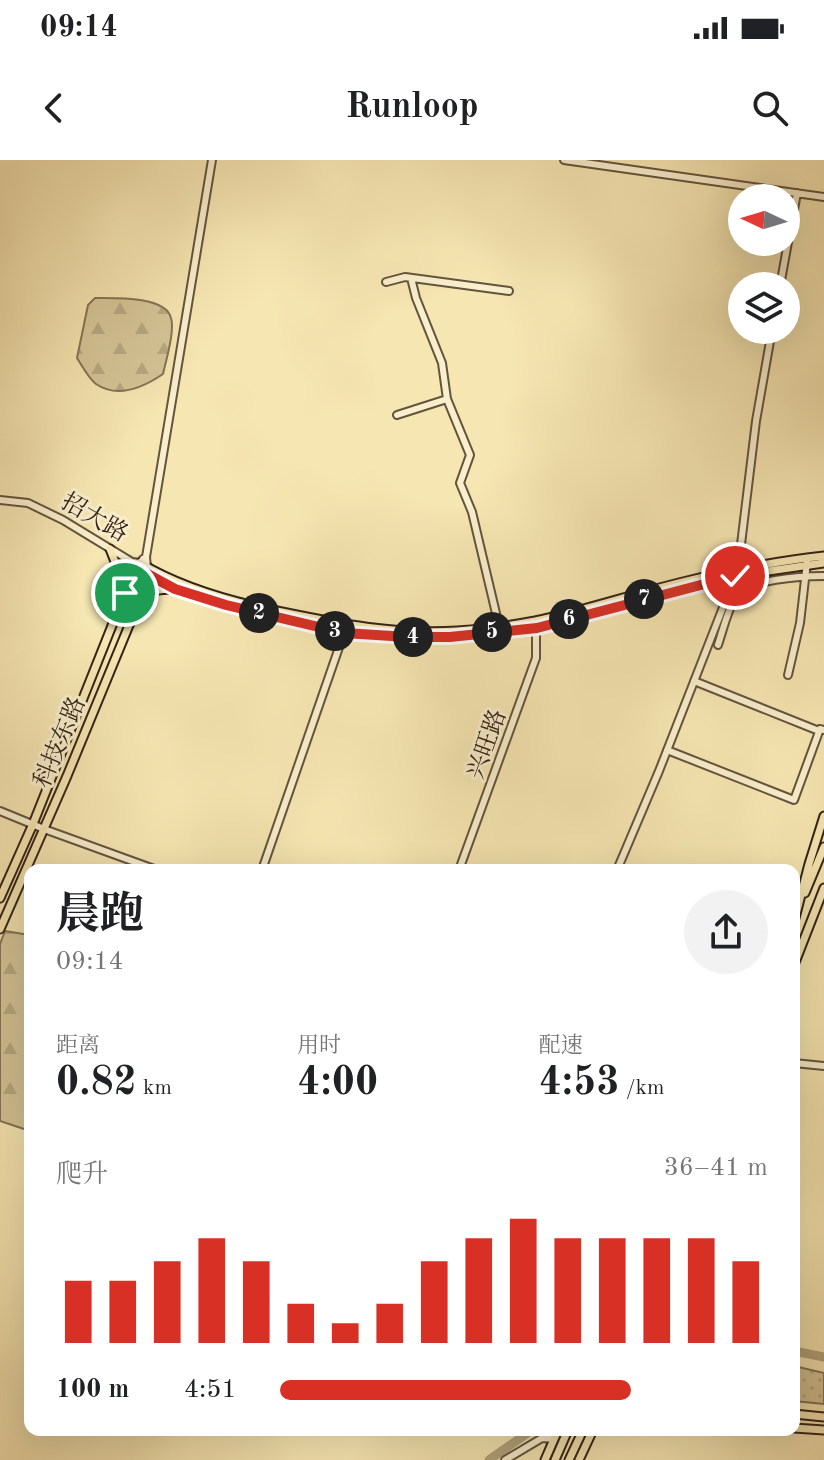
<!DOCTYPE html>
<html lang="zh">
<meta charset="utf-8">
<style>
:root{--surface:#fff;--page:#f2f2f2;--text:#202124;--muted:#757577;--accent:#d93025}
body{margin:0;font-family:"Old Standard TT","Noto Serif SC",serif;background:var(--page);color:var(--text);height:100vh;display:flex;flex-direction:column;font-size:30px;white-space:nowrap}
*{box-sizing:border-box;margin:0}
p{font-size:26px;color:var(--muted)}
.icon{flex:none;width:44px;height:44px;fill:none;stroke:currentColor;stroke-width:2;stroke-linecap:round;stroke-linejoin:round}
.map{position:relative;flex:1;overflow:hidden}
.panel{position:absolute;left:24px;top:704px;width:776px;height:572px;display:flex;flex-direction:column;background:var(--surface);border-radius:16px;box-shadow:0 8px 32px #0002}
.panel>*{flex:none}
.needle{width:52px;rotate:274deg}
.buttons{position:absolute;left:728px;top:24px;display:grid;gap:16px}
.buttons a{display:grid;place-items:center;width:72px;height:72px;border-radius:50%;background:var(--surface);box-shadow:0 8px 32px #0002;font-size:40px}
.pin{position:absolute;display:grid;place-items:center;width:68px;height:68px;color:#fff;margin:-34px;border:4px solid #fff;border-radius:50%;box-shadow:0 2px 8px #0007}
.km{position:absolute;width:40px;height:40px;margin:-20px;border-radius:50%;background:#222;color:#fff;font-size:22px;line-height:40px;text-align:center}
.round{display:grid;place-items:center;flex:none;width:84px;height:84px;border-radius:42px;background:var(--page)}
.head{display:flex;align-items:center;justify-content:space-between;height:136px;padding:0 32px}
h1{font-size:44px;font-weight:700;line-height:60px}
.figures{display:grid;grid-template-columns:repeat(3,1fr);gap:12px;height:136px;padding:8px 32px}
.figures div{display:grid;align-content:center}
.figures b{font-size:40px;font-weight:700}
.figures small{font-size:22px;font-weight:400}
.figures p{font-size:22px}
.chart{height:224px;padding:16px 32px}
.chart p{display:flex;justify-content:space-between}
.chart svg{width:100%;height:144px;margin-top:8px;stroke:var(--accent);stroke-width:6}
ul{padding:0 32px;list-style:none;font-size:26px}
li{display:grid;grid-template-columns:128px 96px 1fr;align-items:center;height:60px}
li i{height:20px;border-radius:10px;background:var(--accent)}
.status{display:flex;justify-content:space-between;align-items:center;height:56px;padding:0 40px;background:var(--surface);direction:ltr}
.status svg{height:22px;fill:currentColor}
header{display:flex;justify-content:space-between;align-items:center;height:104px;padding:0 32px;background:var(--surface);font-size:36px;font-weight:700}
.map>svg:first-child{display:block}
.green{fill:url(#green-dots);stroke:#847456;stroke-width:2}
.forest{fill:url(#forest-firs);stroke:#847456;stroke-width:2}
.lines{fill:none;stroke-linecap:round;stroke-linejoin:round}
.river{stroke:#b4a47d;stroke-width:9}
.minor-casing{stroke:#64543d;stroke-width:10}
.major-casing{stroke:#342316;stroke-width:11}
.minor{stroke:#f9efcd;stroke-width:6}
.major{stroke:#f6e6b2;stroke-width:7}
.route-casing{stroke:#fff;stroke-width:16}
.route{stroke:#d93025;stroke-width:10}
.labels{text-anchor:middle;stroke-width:6;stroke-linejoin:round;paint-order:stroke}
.street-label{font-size:24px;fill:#342316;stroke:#f9efcd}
</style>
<div class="status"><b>09:14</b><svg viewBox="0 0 49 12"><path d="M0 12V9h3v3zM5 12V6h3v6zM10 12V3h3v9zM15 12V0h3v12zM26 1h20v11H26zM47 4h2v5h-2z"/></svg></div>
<header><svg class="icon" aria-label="back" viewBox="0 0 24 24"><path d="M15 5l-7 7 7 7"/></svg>Runloop<svg class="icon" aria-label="search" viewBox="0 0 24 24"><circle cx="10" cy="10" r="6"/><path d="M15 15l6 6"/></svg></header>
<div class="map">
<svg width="824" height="1300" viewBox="0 0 824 1300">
<defs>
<pattern id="green-dots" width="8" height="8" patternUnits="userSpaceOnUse" patternTransform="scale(2)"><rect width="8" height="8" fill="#d5c597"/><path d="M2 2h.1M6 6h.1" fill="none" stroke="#b7a981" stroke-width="1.8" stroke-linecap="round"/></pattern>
<pattern id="forest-firs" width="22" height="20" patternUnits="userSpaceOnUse" patternTransform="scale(2)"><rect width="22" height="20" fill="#d5c597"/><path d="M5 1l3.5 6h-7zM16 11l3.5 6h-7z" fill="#b7a981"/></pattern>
</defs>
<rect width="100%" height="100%" fill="#f6e6b2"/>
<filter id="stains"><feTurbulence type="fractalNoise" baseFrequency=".0025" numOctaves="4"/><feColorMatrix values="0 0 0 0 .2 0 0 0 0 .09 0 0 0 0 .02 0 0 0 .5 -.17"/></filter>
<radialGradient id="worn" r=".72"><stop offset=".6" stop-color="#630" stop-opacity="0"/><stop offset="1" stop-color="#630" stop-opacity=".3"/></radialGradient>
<!-- green -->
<path class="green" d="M 794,1206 L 824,1213 L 824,1244 L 794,1241 Z"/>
<!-- forest -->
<path class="forest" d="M 95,138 C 114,138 166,136 171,158 C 175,171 166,200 163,214 C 144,227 118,239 96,224 C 89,219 82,206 77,198 L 88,145 Z
M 5,771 L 30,775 L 30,971 L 0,961 L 0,784 Z"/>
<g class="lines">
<!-- river -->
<path class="river" d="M 794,1191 L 824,1197
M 489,1300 L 532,1270"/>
<defs>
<path id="minor" d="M 564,0 L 824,37
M 411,118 L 416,138 L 442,203 L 447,239 L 470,295 L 460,323 L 472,352 L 499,466
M 386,122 L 405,117 L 509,131
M 780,126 L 797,33
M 397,255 L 447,239
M 0,340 L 28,343 L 63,360 L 132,402 L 140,403 L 143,399
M 147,407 L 146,397 L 212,0
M 718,485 C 723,470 727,452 735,438 C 745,419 804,416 824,416
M 788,515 L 800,463 L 807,402
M 694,521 L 819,571
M 667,590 L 794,640 L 820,569 L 824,570
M 0,651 L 44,669 L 157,710
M 262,710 L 344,473 L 349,466
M 459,710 L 536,498 L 536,463
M 617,710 L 659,611 L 738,409 L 756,261 L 772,170
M 794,903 L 824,906
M 505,1300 L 542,1278 L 554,1279"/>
<path id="major" d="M 110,389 L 121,417 L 124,432
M 138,409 L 175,429 L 226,445 L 344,473 L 408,477 L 450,477 L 537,468 L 735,416 L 824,403
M 141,440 C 151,430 159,429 173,429
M 805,733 L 824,687
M 0,738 L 33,664 L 125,433 L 140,403 C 181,428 236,443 282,452 C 340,464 397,475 457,471 C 482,469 509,466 535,461 C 586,450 636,433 687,421 C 732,410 778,401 824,396
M 795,758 L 809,704 L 824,656
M 0,769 L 67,616 L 139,441 L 147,409
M 794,805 L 824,728
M 794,1254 L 824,1257
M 794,1268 L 824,1270
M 545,1300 L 558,1270
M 555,1300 L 568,1270
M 569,1300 L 583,1270
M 579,1300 L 593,1270"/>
</defs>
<!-- minor casing -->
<use href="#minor" class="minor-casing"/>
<!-- major casing -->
<use href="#major" class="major-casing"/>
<!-- minor -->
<use href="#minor" class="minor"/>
<!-- major -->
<use href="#major" class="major"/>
</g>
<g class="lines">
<defs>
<path id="route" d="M 125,433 L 138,409 L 175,429 L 226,445 L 344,473 L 408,477 L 450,477 L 537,468 L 735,416"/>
</defs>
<!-- route casing -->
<use href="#route" class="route-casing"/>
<!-- route -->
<use href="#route" class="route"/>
</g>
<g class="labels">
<!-- street labels -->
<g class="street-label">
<text transform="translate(95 357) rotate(30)" y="8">招大路</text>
<text transform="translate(59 582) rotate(-67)" y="8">科技东路</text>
<text transform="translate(486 584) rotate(-70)" y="8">兴旺路</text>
</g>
</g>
<rect width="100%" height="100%" filter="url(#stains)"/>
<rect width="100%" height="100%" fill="url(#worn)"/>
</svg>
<div class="buttons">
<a><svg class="needle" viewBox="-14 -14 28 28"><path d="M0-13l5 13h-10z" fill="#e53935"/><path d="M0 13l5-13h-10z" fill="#757577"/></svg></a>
<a><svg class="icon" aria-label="layers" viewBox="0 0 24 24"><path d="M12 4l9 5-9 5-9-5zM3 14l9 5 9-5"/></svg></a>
</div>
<div class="pin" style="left:125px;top:433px;background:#1e9e55"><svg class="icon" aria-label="arrive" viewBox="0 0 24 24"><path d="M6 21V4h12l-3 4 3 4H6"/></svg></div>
<div class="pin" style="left:735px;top:416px;background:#d93025"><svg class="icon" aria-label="check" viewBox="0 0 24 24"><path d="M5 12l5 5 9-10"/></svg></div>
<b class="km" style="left:259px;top:453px">2</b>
<b class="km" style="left:335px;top:471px">3</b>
<b class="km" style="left:413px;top:477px">4</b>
<b class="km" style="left:492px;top:472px">5</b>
<b class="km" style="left:569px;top:459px">6</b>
<b class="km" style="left:644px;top:439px">7</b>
<section class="panel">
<div class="head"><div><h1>晨跑</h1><p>09:14</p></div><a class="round"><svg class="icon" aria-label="share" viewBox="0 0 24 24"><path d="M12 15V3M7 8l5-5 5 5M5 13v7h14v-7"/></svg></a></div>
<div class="figures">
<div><p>距离</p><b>0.82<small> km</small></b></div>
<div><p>用时</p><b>4:00</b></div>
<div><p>配速</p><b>4:53<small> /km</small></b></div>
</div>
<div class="chart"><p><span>爬升</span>36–41 m</p>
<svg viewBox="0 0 160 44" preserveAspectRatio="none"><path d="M5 44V25M15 44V25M25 44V19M35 44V12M45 44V19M55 44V32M65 44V38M75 44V32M85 44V19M95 44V12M105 44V6M115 44V12M125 44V12M135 44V12M145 44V12M155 44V19"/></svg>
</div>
<ul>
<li><b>100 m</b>4:51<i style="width:72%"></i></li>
</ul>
</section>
</div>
